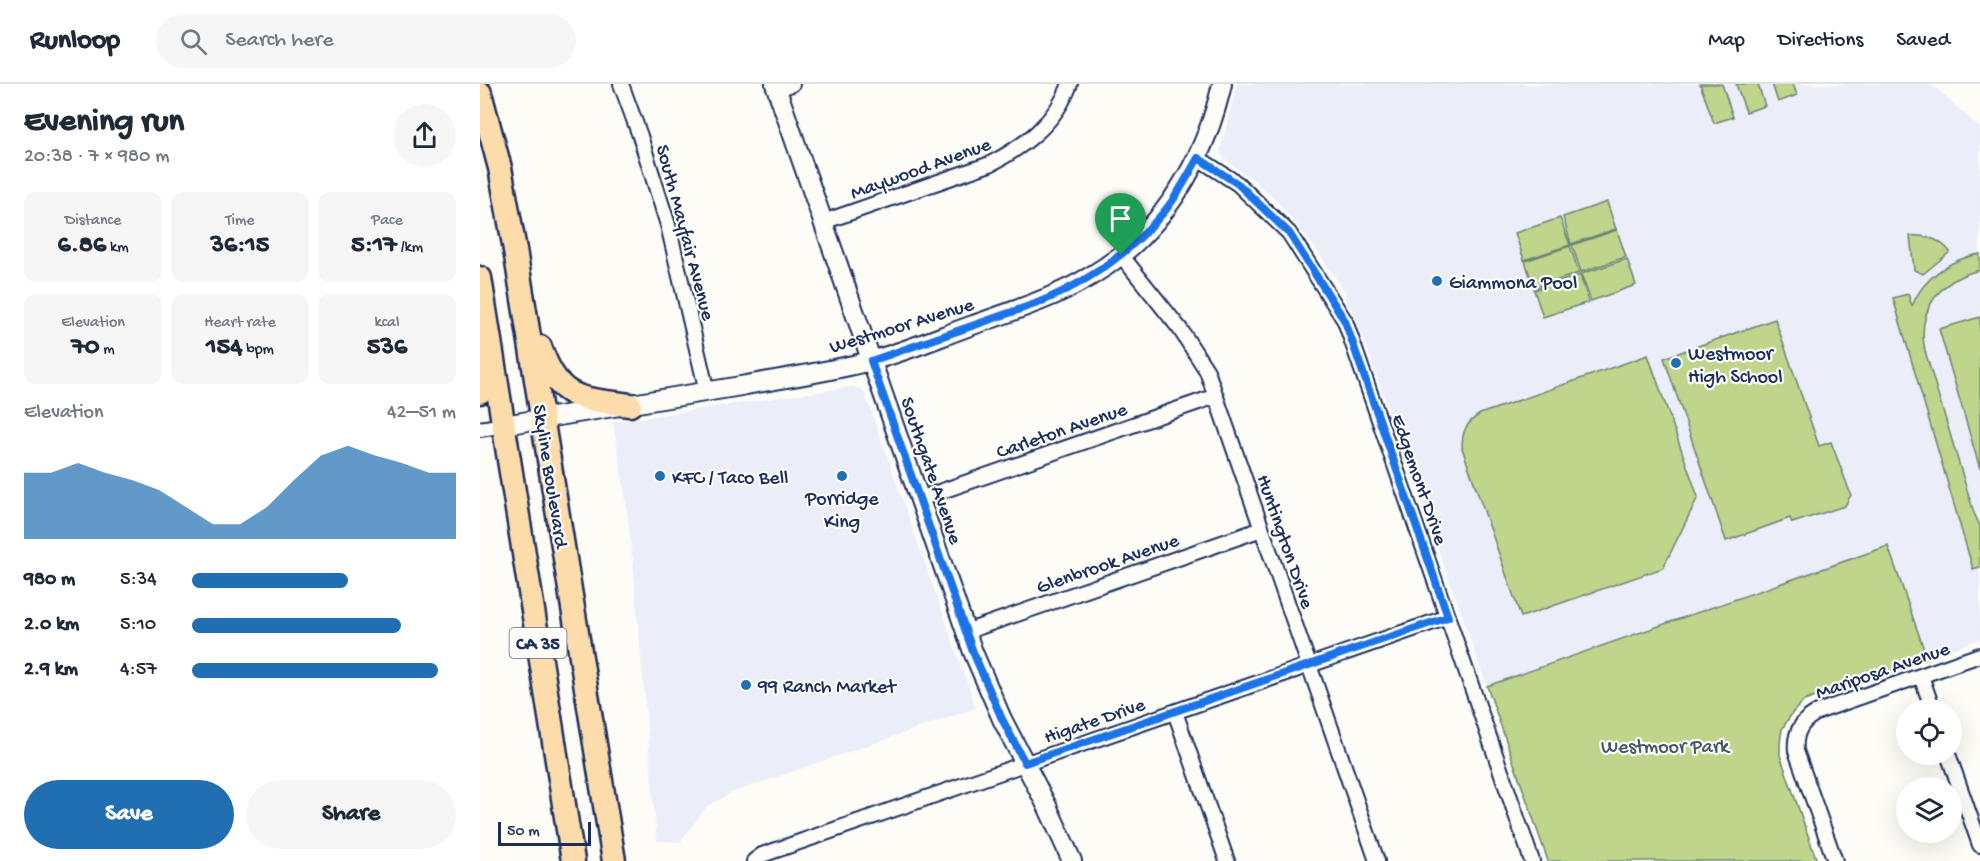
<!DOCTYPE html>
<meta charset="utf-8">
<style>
:root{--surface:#fff;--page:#f6f6f7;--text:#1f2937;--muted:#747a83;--line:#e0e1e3;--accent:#1f6fb2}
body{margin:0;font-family:"Gochi Hand",sans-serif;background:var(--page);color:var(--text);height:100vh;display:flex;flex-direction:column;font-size:22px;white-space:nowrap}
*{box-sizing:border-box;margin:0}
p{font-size:20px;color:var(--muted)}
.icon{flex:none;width:33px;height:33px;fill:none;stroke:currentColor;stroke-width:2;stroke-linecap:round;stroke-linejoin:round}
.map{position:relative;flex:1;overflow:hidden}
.side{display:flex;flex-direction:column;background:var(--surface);width:480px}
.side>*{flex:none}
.fabs{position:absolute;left:1416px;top:615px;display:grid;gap:12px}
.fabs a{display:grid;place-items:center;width:66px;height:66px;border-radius:50%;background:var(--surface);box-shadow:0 6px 24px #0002;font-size:30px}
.scale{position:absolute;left:18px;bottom:15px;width:93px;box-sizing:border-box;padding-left:6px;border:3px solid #1b2f5e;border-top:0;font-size:16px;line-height:21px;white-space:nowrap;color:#1b2f5e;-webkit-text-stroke:4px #fdfcf7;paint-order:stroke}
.pin{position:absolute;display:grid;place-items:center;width:51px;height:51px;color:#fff;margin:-62px -26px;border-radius:50% 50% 50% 0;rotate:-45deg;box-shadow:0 0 6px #0007}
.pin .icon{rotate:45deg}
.round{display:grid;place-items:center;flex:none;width:63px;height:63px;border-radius:32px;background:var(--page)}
.summary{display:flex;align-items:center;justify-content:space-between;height:102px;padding:0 24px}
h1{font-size:33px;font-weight:800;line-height:45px}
.figures{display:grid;grid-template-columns:repeat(3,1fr);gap:9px;height:102px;padding:6px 24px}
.figures div{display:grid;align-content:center;border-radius:12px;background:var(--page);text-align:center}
.figures b{font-size:26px;font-weight:800}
.figures small{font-size:16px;font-weight:400}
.figures p{font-size:16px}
.chart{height:168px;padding:12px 24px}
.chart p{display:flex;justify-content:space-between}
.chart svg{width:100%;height:108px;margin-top:6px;fill:var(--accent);opacity:.7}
.cta{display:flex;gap:12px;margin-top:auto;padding:12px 24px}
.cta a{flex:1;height:69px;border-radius:36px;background:var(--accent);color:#fff;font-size:24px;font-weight:800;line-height:69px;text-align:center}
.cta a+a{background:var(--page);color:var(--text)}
ul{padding:0 24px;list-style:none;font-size:20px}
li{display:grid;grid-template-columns:96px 72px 1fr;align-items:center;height:45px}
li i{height:15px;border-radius:8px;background:var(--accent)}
header{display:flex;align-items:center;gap:36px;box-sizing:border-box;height:84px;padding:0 30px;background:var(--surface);border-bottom:2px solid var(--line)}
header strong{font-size:28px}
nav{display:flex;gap:33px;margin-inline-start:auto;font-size:21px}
.search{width:420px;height:54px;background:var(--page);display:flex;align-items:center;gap:15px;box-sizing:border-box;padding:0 21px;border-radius:33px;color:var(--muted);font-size:22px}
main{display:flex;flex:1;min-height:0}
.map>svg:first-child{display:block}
.built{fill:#ebedf9}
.park{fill:#bed58b;stroke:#6c8274;stroke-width:1.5}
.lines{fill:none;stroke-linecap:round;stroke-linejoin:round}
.minor-casing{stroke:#1b2f5e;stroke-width:18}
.tertiary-casing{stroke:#1b2f5e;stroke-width:22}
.primary-casing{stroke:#1b2f5e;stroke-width:27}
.minor{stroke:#fdfcf7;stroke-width:14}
.tertiary{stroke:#fdfcf7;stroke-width:18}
.primary{stroke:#fddcac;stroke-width:22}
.route-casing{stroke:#fff;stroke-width:12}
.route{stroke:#1a73e8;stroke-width:8}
.poi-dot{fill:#1f6fb2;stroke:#fdfcf7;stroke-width:2}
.labels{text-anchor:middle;stroke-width:4.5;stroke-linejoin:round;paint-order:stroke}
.shield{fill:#fdfcf7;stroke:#5f6c8c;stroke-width:1.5}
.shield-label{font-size:18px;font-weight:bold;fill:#1b2f5e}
.street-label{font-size:20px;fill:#1b2f5e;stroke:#fdfcf7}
.poi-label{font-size:20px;fill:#1b2f5e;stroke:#fdfcf7;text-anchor:start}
.park-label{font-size:20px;fill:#445869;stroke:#fdfcf7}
</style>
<header>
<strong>Runloop</strong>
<div class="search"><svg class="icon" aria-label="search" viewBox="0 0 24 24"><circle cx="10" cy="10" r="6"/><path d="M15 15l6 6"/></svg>Search here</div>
<nav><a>Map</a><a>Directions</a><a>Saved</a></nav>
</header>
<main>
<section class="side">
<div class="summary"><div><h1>Evening run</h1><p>20:38 · 7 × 980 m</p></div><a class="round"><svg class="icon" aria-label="share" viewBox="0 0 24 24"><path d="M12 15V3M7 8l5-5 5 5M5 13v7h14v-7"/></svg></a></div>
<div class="figures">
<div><p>Distance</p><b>6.86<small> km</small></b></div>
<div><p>Time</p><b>36:15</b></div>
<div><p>Pace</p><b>5:17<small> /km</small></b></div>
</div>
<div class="figures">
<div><p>Elevation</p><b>70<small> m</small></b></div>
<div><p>Heart rate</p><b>154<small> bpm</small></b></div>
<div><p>kcal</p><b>536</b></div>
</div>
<div class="chart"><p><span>Elevation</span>42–51 m</p>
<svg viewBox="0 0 160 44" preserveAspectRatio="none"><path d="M0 44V17L10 17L20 13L30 17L40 20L50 24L60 31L70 38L80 38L90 31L100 20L110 10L120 6L130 10L140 13L150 17L160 17V44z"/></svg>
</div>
<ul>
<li><b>980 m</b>5:34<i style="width:59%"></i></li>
<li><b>2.0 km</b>5:10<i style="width:79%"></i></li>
<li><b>2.9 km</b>4:57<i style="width:93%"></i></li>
</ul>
<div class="cta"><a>Save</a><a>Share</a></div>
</section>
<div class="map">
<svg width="1500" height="777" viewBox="0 0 1500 777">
<rect width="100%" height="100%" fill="#fdfcf7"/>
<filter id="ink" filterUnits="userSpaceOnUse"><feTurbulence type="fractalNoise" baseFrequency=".0167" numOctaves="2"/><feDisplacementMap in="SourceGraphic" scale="12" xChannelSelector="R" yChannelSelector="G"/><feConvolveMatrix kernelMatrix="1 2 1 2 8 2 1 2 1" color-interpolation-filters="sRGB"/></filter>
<g filter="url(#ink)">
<!-- built -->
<path class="built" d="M 757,0 L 1448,0 L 1457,5 L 1500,44 L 1500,555 L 1447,574 L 1407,462 L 1007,602 L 878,239 L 865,214 L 866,209 L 836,165 L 797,117 L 774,97 L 745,75 L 740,68 Z
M 371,303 L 381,305 L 385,310 L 496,624 L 253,708 L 226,723 L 200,758 L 177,757 L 153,477 L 145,410 L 133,338 Z"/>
<!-- park -->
<path class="park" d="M 1220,0 L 1242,0 L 1253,33 L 1234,39 Z
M 1256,0 L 1278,0 L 1285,22 L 1266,28 Z
M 1292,0 L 1313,0 L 1317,11 L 1298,18 Z
M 1127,118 L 1136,145 L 1091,160 L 1083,133 Z
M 1080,134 L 1090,161 L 1044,176 L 1035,149 Z
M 1137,146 L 1146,173 L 1101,188 L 1092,161 Z
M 1430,152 C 1447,151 1460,155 1470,168 L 1443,190 L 1434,186 Z
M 1090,162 L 1099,189 L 1054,204 L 1045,177 Z
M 1500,170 L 1500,186 C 1460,195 1436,226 1445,267 L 1494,429 L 1500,442 L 1500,483 L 1493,485 L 1413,214 L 1428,210 L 1432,222 C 1443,194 1470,175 1500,170 Z
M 1147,175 L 1156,201 L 1111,217 L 1101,190 Z
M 1100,191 L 1109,218 L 1063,233 L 1054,206 Z
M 1500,233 L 1500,385 L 1459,245 Z
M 1295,235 L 1339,362 L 1351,358 L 1371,411 L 1365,422 L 1312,439 L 1310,434 L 1246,457 L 1184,274 Z
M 1168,271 L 1218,413 L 1183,484 L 1041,533 L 982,364 C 982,347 986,339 1000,330 Z
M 1408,462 L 1447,574 L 1324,617 L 1313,628 L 1302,645 L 1300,659 L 1300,671 L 1337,777 L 1068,777 L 1007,602 Z"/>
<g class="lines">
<defs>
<path id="minor" d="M 141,0 L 160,52 L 188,141 L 227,308
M 297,5 L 312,0
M 718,74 L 758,100 L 809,149 L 865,237 L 1052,777
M 343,138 L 510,80 C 545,62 576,38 590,0
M 641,171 L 700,245 L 727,287 L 897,777
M 0,345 L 24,341
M 439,415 L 736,312
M 485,548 L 782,445
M 1441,592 L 1453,626
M 695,628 L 747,777
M 1468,670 L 1500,761
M 274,777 L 282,771 L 968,533
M 1355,777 L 1316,667 C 1314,647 1323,635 1340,627 L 1500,571"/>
<path id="tertiary" d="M 295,0 L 493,568 L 522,635 L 568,724 L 592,777
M 24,341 C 103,328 182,315 261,302 C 304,294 348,288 390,277 C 425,268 459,253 493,241 C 545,223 596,207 640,172 C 694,128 727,67 742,0"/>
<path id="primary" d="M 0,9 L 20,84 L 35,166 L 134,777
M 0,194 L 93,777
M 60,263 C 79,317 98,314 150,321
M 0,308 L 3,295 L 4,272"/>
</defs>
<!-- minor casing -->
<use href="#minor" class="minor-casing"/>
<!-- tertiary casing -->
<use href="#tertiary" class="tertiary-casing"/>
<!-- primary casing -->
<use href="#primary" class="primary-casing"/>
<!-- minor -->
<use href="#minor" class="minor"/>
<!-- tertiary -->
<use href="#tertiary" class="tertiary"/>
<!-- primary -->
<use href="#primary" class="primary"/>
</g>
</g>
<g class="lines" filter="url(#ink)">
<defs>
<path id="route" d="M 718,74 L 758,100 L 809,149 L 865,237 L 968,533 L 545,679 L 522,635 L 493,568 L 391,277 L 555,220 C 605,200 648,171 683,129 C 697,113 707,93 718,74 Z"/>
</defs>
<!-- route casing -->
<use href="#route" class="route-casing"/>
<!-- route -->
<use href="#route" class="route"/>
</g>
<!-- markers -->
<g class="poi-dot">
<circle cx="957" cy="197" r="6"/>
<circle cx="1196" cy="279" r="6"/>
<circle cx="180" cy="392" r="6"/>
<circle cx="362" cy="392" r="6"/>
<circle cx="266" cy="601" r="6"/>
</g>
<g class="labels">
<!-- shield labels -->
<rect class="shield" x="29.5" y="544" width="57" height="30" rx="4.5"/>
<g class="shield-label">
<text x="58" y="565">CA 35</text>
</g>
<!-- street labels -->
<g class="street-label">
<text transform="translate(440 83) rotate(-20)" y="7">Maywood Avenue</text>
<text transform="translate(207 148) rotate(75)" y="7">South Mayfair Avenue</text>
<text transform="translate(421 240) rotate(-17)" y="7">Westmoor Avenue</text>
<text transform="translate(581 345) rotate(-19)" y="7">Carleton Avenue</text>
<text transform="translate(453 386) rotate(71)" y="7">Southgate Avenue</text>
<text transform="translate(72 392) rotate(81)" y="7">Skyline Boulevard</text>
<text transform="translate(941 395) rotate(71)" y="7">Edgemont Drive</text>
<text transform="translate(807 457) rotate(71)" y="7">Huntington Drive</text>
<text transform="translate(627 478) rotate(-19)" y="7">Glenbrook Avenue</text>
<text transform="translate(1402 585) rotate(-19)" y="7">Mariposa Avenue</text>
<text transform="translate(614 635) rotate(-19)" y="7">Higate Drive</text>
</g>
<!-- poi labels -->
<g class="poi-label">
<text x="969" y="204">Giammona Pool</text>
<text x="1208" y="275">Westmoor<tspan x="1208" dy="23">High School</tspan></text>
<text x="192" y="399">KFC / Taco Bell</text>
<text x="362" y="420" text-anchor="middle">Porridge<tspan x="362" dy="23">King</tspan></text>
<text x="278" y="608">99 Ranch Market</text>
</g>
<!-- park labels -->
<g class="park-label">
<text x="1185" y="668">Westmoor Park</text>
</g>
</g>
</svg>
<div class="fabs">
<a><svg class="icon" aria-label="locate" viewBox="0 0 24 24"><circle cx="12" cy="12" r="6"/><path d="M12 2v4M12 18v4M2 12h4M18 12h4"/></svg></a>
<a><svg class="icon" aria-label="layers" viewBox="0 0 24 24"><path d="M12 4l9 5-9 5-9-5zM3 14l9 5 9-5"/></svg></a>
</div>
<div class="scale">50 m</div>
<div class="pin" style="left:641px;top:171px;background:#1e9e55"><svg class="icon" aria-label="arrive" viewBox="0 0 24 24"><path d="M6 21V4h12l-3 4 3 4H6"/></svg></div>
</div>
</main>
